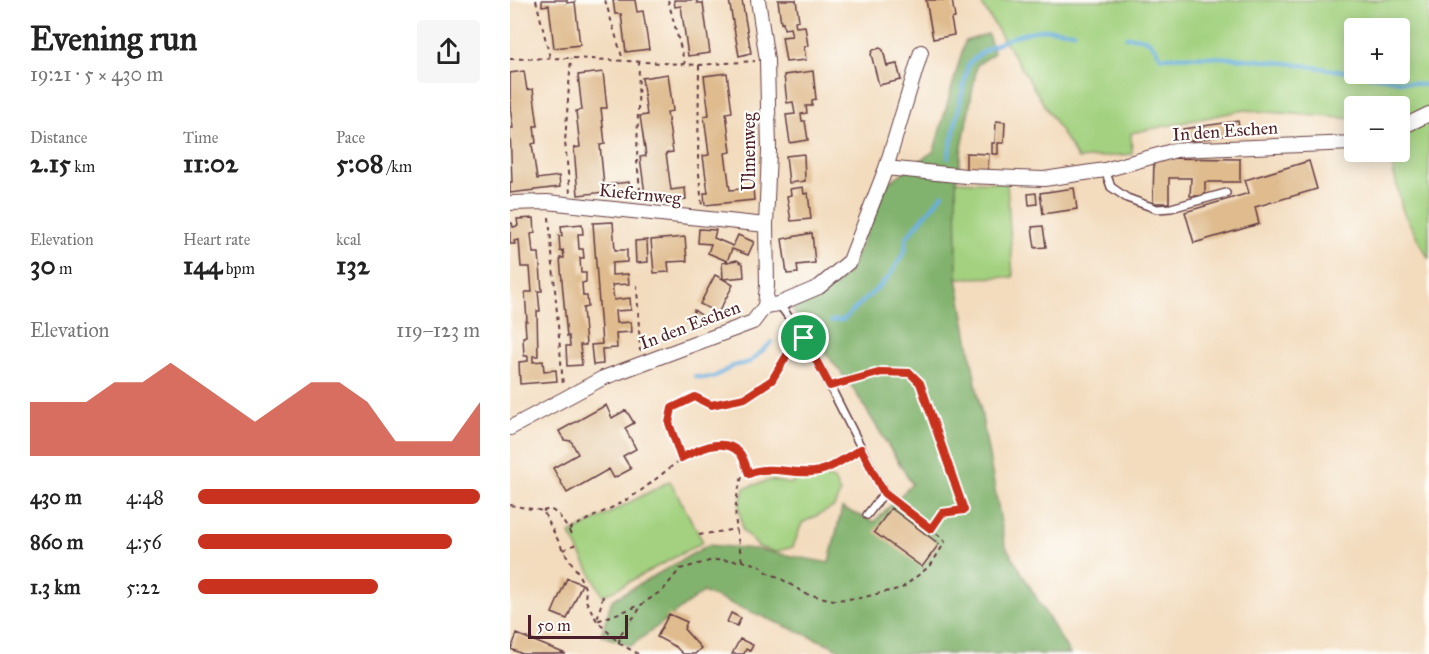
<!DOCTYPE html>
<meta charset="utf-8">
<style>
:root{--surface:#fff;--page:#f6f6f6;--text:#222;--muted:#767676;--accent:#c8321e}
body{margin:0;font-family:"IM FELL Great Primer",serif;background:var(--page);color:var(--text);height:100vh;display:flex;flex-direction:column;font-size:22px;white-space:nowrap}
*{box-sizing:border-box;margin:0}
p{font-size:20px;color:var(--muted)}
.icon{flex:none;width:33px;height:33px;fill:none;stroke:currentColor;stroke-width:2;stroke-linecap:round;stroke-linejoin:round}
.map{position:relative;flex:1;overflow:hidden}
.drawer{display:flex;flex-direction:column;background:var(--surface);width:510px}
.drawer>*{flex:none}
.fabs{position:absolute;left:834px;top:18px;display:grid;gap:12px}
.fabs a{display:grid;place-items:center;width:66px;height:66px;border-radius:6px;background:var(--surface);box-shadow:0 3px 15px #0003;font-size:30px}
.scale{position:absolute;left:18px;bottom:15px;width:100px;box-sizing:border-box;padding-left:6px;border:3px solid #4a1f2b;border-top:0;font-size:16px;line-height:21px;white-space:nowrap;color:#4a1f2b;-webkit-text-stroke:4px #fdfcf7;paint-order:stroke}
.pin{position:absolute;display:grid;place-items:center;width:51px;height:51px;color:#fff;margin:-26px;border:3px solid #fff;border-radius:50%;box-shadow:0 2px 6px #0007}
.round{display:grid;place-items:center;flex:none;width:63px;height:63px;border-radius:6px;background:var(--page)}
.overview{display:flex;align-items:center;justify-content:space-between;height:102px;padding:0 30px}
h1{font-size:33px;font-weight:800;line-height:45px}
.stats{display:grid;grid-template-columns:repeat(3,1fr);gap:9px;height:102px;padding:6px 30px}
.stats div{display:grid;align-content:center}
.stats b{font-size:26px;font-weight:800}
.stats small{font-size:16px;font-weight:400}
.stats p{font-size:16px}
.chart{height:168px;padding:12px 30px}
.chart p{display:flex;justify-content:space-between}
.chart svg{width:100%;height:108px;margin-top:6px;fill:var(--accent);opacity:.7}
ul{padding:0 30px;list-style:none;font-size:20px}
li{display:grid;grid-template-columns:96px 72px 1fr;align-items:center;height:45px}
li i{height:15px;border-radius:8px;background:var(--accent)}
main{display:flex;flex:1;min-height:0}
.map>svg:first-child{display:block}
.green{fill:#a3d17f;stroke:#767855;stroke-width:1.5;fill-rule:evenodd}
.forest{fill:#82b36e;stroke:#66694c;stroke-width:1.5}
.lines{fill:none;stroke-linecap:round;stroke-linejoin:round}
.stream{stroke:#67afde;stroke-width:4}
.building{fill:#dfbb8e}
.lane-casing{stroke:#633b41;stroke-width:10}
.street-casing{stroke:#633b41;stroke-width:16}
.path{stroke:#633b41;stroke-width:2;stroke-dasharray:4.5 4.5;stroke-linecap:butt}
.lane{stroke:#fff;stroke-width:7}
.street{stroke:#fff;stroke-width:14}
.route-casing{stroke:#fff;stroke-width:12}
.route{stroke:#c8321e;stroke-width:8}
.labels{text-anchor:middle;stroke-width:4.5;stroke-linejoin:round;paint-order:stroke}
.street-label{font-size:18px;fill:#4a1f2b;stroke:#fdfcf7}
</style>
<main>
<section class="drawer">
<div class="overview"><div><h1>Evening run</h1><p>19:21 · 5 × 430 m</p></div><a class="round"><svg class="icon" aria-label="share" viewBox="0 0 24 24"><path d="M12 15V3M7 8l5-5 5 5M5 13v7h14v-7"/></svg></a></div>
<div class="stats">
<div><p>Distance</p><b>2.15<small> km</small></b></div>
<div><p>Time</p><b>11:02</b></div>
<div><p>Pace</p><b>5:08<small> /km</small></b></div>
</div>
<div class="stats">
<div><p>Elevation</p><b>30<small> m</small></b></div>
<div><p>Heart rate</p><b>144<small> bpm</small></b></div>
<div><p>kcal</p><b>132</b></div>
</div>
<div class="chart"><p><span>Elevation</span>119–123 m</p>
<svg viewBox="0 0 160 44" preserveAspectRatio="none"><path d="M0 44V22L10 22L20 22L30 14L40 14L50 6L60 14L70 22L80 30L90 22L100 14L110 14L120 22L130 38L140 38L150 38L160 22V44z"/></svg>
</div>
<ul>
<li><b>430 m</b>4:48<i style="width:100%"></i></li>
<li><b>860 m</b>4:56<i style="width:90%"></i></li>
<li><b>1.3 km</b>5:22<i style="width:64%"></i></li>
</ul>
</section>
<div class="map">
<svg width="919" height="654" viewBox="0 0 919 654">
<rect width="100%" height="100%" fill="#fdfcf7"/>
<filter id="ink" filterUnits="userSpaceOnUse"><feTurbulence type="fractalNoise" baseFrequency=".0167" numOctaves="2"/><feDisplacementMap in="SourceGraphic" scale="12" xChannelSelector="R" yChannelSelector="G"/><feConvolveMatrix kernelMatrix="1 2 1 2 8 2 1 2 1" color-interpolation-filters="sRGB"/></filter>
<filter id="wash" filterUnits="userSpaceOnUse"><feTurbulence type="fractalNoise" baseFrequency=".008" numOctaves="4" result="noise"/><feDisplacementMap in="SourceGraphic" scale="24" xChannelSelector="R" yChannelSelector="G"/><feGaussianBlur stdDeviation="1.35" result="paint"/><feColorMatrix in="noise" values="0 0 0 0 0 0 0 0 0 0 0 0 0 0 0 0 0 1.4 0 .05"/><feComposite in="paint" operator="in"/></filter>
<g filter="url(#wash)">
<rect width="100%" height="100%" fill="#f3dcbe"/>
<!-- green -->
<path class="green" d="M 469,0 L 919,0 L 919,259 L 893,212 L 879,152 L 890,152 L 890,106 L 844,106 L 844,119 L 734,110 L 621,133 L 622,154 L 568,159 ZM 844,28 L 890,28 L 890,74 L 844,74 Z
M 446,181 L 497,183 L 503,277 L 447,278 Z
M 307,475 L 324,480 L 330,493 L 324,507 L 292,523 L 283,547 L 265,552 L 249,547 L 233,531 L 229,507 L 234,488 L 261,480 L 280,484 L 288,478 Z
M 160,481 L 193,542 L 93,596 L 60,534 Z"/>
<!-- forest -->
<path class="forest" d="M 478,34 L 484,53 L 467,65 L 446,181 L 447,278 L 495,545 L 560,654 L 336,654 L 321,645 L 193,592 L 121,646 L 91,635 L 102,600 L 198,545 L 244,549 L 319,563 L 332,508 L 364,522 L 402,484 L 343,388 L 282,310 L 338,274 L 378,183 L 424,151 L 455,41 Z"/>
<g class="lines">
<!-- stream -->
<path class="stream" d="M 616,37 C 636,36 641,40 651,57 C 742,53 830,71 919,86
M 438,158 L 458,65 C 474,46 506,34 530,30 C 541,28 553,31 564,32
M 321,321 L 333,320 L 379,277 L 395,251 L 396,238 L 433,194
M 185,376 L 192,378 L 204,377 L 223,366 L 240,362 L 262,342"/>
</g>
<g id="blocks">
<!-- building -->
<path class="building" d="M 32,0 L 57,0 L 57,3 L 65,2 L 70,45 L 44,48 L 39,5 L 32,6 Z
M 103,0 L 125,0 L 127,12 L 133,11 L 139,49 L 116,52 L 111,14 L 105,14 Z
M 164,0 L 187,0 L 187,3 L 193,3 L 200,53 L 178,56 L 171,6 L 165,7 Z
M 219,0 L 232,0 L 241,53 L 229,56 Z
M 268,0 L 286,0 L 289,20 L 285,21 L 286,27 L 295,26 L 298,46 L 294,47 L 296,60 L 276,62 L 272,37 L 282,36 L 280,28 L 274,29 L 273,22 L 271,23 Z
M 416,0 L 442,0 L 445,18 L 441,19 L 444,35 L 423,39 Z
M 370,48 L 373,50 L 377,66 L 387,64 L 391,80 L 369,85 L 361,54 L 363,50 Z
M 14,71 L 17,90 L 23,89 L 28,126 L 24,126 L 26,143 L 22,144 L 27,179 L 49,176 L 50,187 L 0,193 L 0,182 L 2,182 L 0,128 L 3,128 L 0,106 L 0,73 Z
M 303,71 L 306,99 L 302,100 L 302,106 L 296,106 L 297,113 L 291,114 L 292,121 L 295,121 L 298,140 L 280,143 L 276,115 L 285,114 L 283,102 L 277,103 L 274,75 Z
M 93,72 L 97,108 L 91,108 L 95,144 L 90,145 L 94,185 L 119,182 L 120,194 L 95,197 L 95,192 L 68,195 L 64,148 L 70,147 L 66,111 L 72,110 L 68,75 Z
M 217,73 L 222,112 L 216,113 L 221,152 L 215,153 L 220,190 L 243,188 L 244,200 L 195,205 L 194,193 L 198,193 L 193,156 L 199,155 L 194,116 L 199,115 L 194,76 Z
M 158,74 L 163,111 L 157,112 L 163,152 L 156,153 L 161,190 L 175,188 L 176,199 L 148,203 L 146,192 L 135,194 L 130,157 L 136,156 L 130,116 L 137,115 L 132,78 Z
M 486,121 L 495,122 L 494,143 L 488,143 L 488,154 L 482,154 L 482,143 L 485,143 Z
M 728,121 L 730,133 L 675,142 L 673,129 Z
M 456,153 L 479,154 L 478,172 L 456,171 Z
M 294,154 L 295,181 L 279,183 L 276,156 Z
M 644,158 L 730,159 L 730,182 L 695,182 L 695,196 L 680,196 L 681,178 L 659,178 L 659,203 L 643,203 Z
M 799,161 L 807,189 L 745,207 L 749,224 L 684,243 L 675,212 L 739,193 L 735,180 Z
M 293,187 L 294,194 L 298,193 L 301,219 L 281,221 L 277,196 L 281,195 L 280,189 Z
M 564,188 L 567,209 L 533,214 L 530,193 Z
M 526,193 L 527,204 L 519,205 L 518,194 Z
M 24,218 L 25,233 L 21,234 L 23,253 L 29,253 L 32,291 L 28,291 L 30,311 L 27,311 L 28,356 L 23,356 L 23,362 L 33,361 L 34,371 L 46,370 L 47,381 L 10,384 L 9,362 L 18,361 L 18,356 L 14,356 L 13,337 L 16,336 L 15,321 L 17,321 L 15,292 L 22,292 L 20,267 L 11,267 L 9,240 L 4,241 L 5,244 L 0,244 L 0,223 L 2,223 L 3,227 L 8,226 L 7,219 Z
M 103,222 L 105,250 L 117,250 L 117,262 L 102,263 L 102,275 L 118,274 L 119,284 L 102,285 L 104,300 L 120,298 L 121,310 L 105,311 L 106,323 L 121,322 L 122,332 L 106,333 L 107,348 L 92,349 L 93,364 L 83,365 L 81,345 L 92,344 L 83,223 Z
M 72,224 L 73,234 L 68,234 L 69,249 L 73,249 L 74,258 L 70,258 L 71,273 L 76,273 L 76,282 L 72,283 L 73,296 L 77,296 L 78,307 L 73,308 L 76,345 L 70,345 L 72,365 L 57,366 L 56,346 L 60,346 L 59,336 L 57,337 L 50,258 L 54,258 L 53,250 L 50,251 L 49,236 L 52,236 L 51,226 Z
M 533,226 L 536,247 L 525,248 L 522,227 Z
M 189,229 L 206,230 L 204,238 L 223,246 L 228,235 L 244,242 L 238,255 L 222,249 L 217,261 L 198,253 L 201,244 L 188,243 Z
M 302,233 L 305,263 L 287,265 L 288,273 L 277,274 L 272,239 Z
M 175,237 L 177,261 L 158,262 L 159,272 L 144,273 L 141,240 Z
M 137,240 L 138,262 L 126,263 L 125,241 Z
M 227,260 L 233,264 L 234,277 L 213,279 L 223,285 L 208,313 L 190,304 L 205,275 L 213,279 L 212,263 Z
M 184,310 L 194,317 L 192,325 L 183,324 Z
M 96,405 L 102,418 L 116,410 L 124,423 L 115,428 L 126,449 L 113,456 L 121,469 L 104,478 L 99,469 L 57,493 L 43,468 L 68,454 L 61,441 L 54,440 L 49,431 Z
M 381,508 L 429,544 L 412,567 L 364,532 Z
M 57,578 L 72,584 L 57,619 L 42,613 Z
M 221,613 L 231,618 L 227,626 L 217,622 Z
M 159,614 L 177,622 L 174,629 L 191,648 L 185,654 L 173,654 L 166,647 L 147,637 Z
M 7,634 L 56,654 L 12,654 L 1,649 Z
M 230,639 L 243,645 L 240,651 L 236,649 L 234,654 L 222,654 Z"/>
</g>
</g>
<g filter="url(#ink)">
<use href="#blocks" fill-opacity="0" stroke="#633b41" stroke-width="1.5"/>
<g class="lines">
<defs>
<path id="lane" d="M 595,170 L 601,187 L 617,198 L 647,209 L 661,208 L 716,193
M 269,304 L 294,338 L 320,386 L 374,493 L 357,515"/>
<path id="street" d="M 248,0 L 257,60 L 259,151 L 256,225 L 257,285 L 255,306
M 890,128 L 919,114
M 376,168 L 456,176 L 534,179 L 595,170 L 666,150 L 844,143
M 0,203 L 37,202 L 256,225
M 0,428 L 93,378 L 243,322 L 255,306 L 269,304 L 309,287 L 340,261 L 376,168 L 411,52"/>
</defs>
<!-- lane casing -->
<use href="#lane" class="lane-casing"/>
<!-- street casing -->
<use href="#street" class="street-casing"/>
<!-- path -->
<path class="path" d="M 26,0 L 40,58
M 95,0 L 113,60
M 158,0 L 175,64
M 0,59 L 61,58 L 189,65 L 245,61
M 129,61 L 127,161 L 131,199
M 189,65 L 188,163 L 192,206
M 60,193 L 55,142 L 61,58
M 39,217 L 53,385
M 127,285 L 130,351
M 329,384 L 372,372 L 400,373 L 410,383 L 454,510 L 432,513 L 421,529
M 171,458 L 159,423 L 162,408 L 185,397 L 201,405 L 235,398 L 262,380 L 277,355 L 287,344
M 0,505 L 33,511 L 53,550 L 67,571 L 76,590 L 75,599 L 87,621 L 109,643 L 128,654
M 33,511 L 40,509 L 49,515 L 61,534
M 59,529 C 83,516 111,505 133,489 C 155,474 201,424 229,453 C 234,458 236,467 239,474
M 189,535 L 226,529
M 53,550 L 66,544
M 232,561 C 226,527 221,512 232,477 L 247,469 L 290,474 L 310,471 L 343,453
M 93,596 L 87,621 L 131,605 L 154,589 L 170,569 L 203,560 L 232,561 L 249,565 L 258,573 L 268,577 L 296,594 L 324,600 L 350,598 L 392,588 L 421,565 L 435,542 L 431,537 L 383,500
M 109,643 C 110,626 126,620 131,605"/>
<!-- lane -->
<use href="#lane" class="lane"/>
<!-- street -->
<use href="#street" class="street"/>
</g>
</g>
<g class="lines" filter="url(#ink)">
<defs>
<path id="route" d="M 294,338 L 320,386 L 372,372 L 400,373 L 410,383 L 454,510 L 432,513 L 421,529 L 374,493 L 351,449 C 338,456 323,468 309,471 C 286,477 260,463 239,474 C 236,467 234,457 229,452 C 212,436 189,450 171,458 L 159,423 L 162,408 L 185,397 L 201,405 L 235,398 L 262,380 L 277,355 Z"/>
</defs>
<!-- route casing -->
<use href="#route" class="route-casing"/>
<!-- route -->
<use href="#route" class="route"/>
</g>
<g class="labels">
<!-- street labels -->
<g class="street-label">
<text transform="translate(715 131) rotate(-4)" y="6">In den Eschen</text>
<text transform="translate(239 152) rotate(-90)" y="6">Ulmenweg</text>
<text transform="translate(130 194) rotate(6)" y="6">Kiefernweg</text>
<text transform="translate(180 325) rotate(-21)" y="6">In den Eschen</text>
</g>
</g>
</svg>
<div class="fabs">
<a>+</a>
<a>−</a>
</div>
<div class="scale">50 m</div>
<div class="pin" style="left:294px;top:338px;background:#1e9e55"><svg class="icon" aria-label="arrive" viewBox="0 0 24 24"><path d="M6 21V4h12l-3 4 3 4H6"/></svg></div>
</div>
</main>
